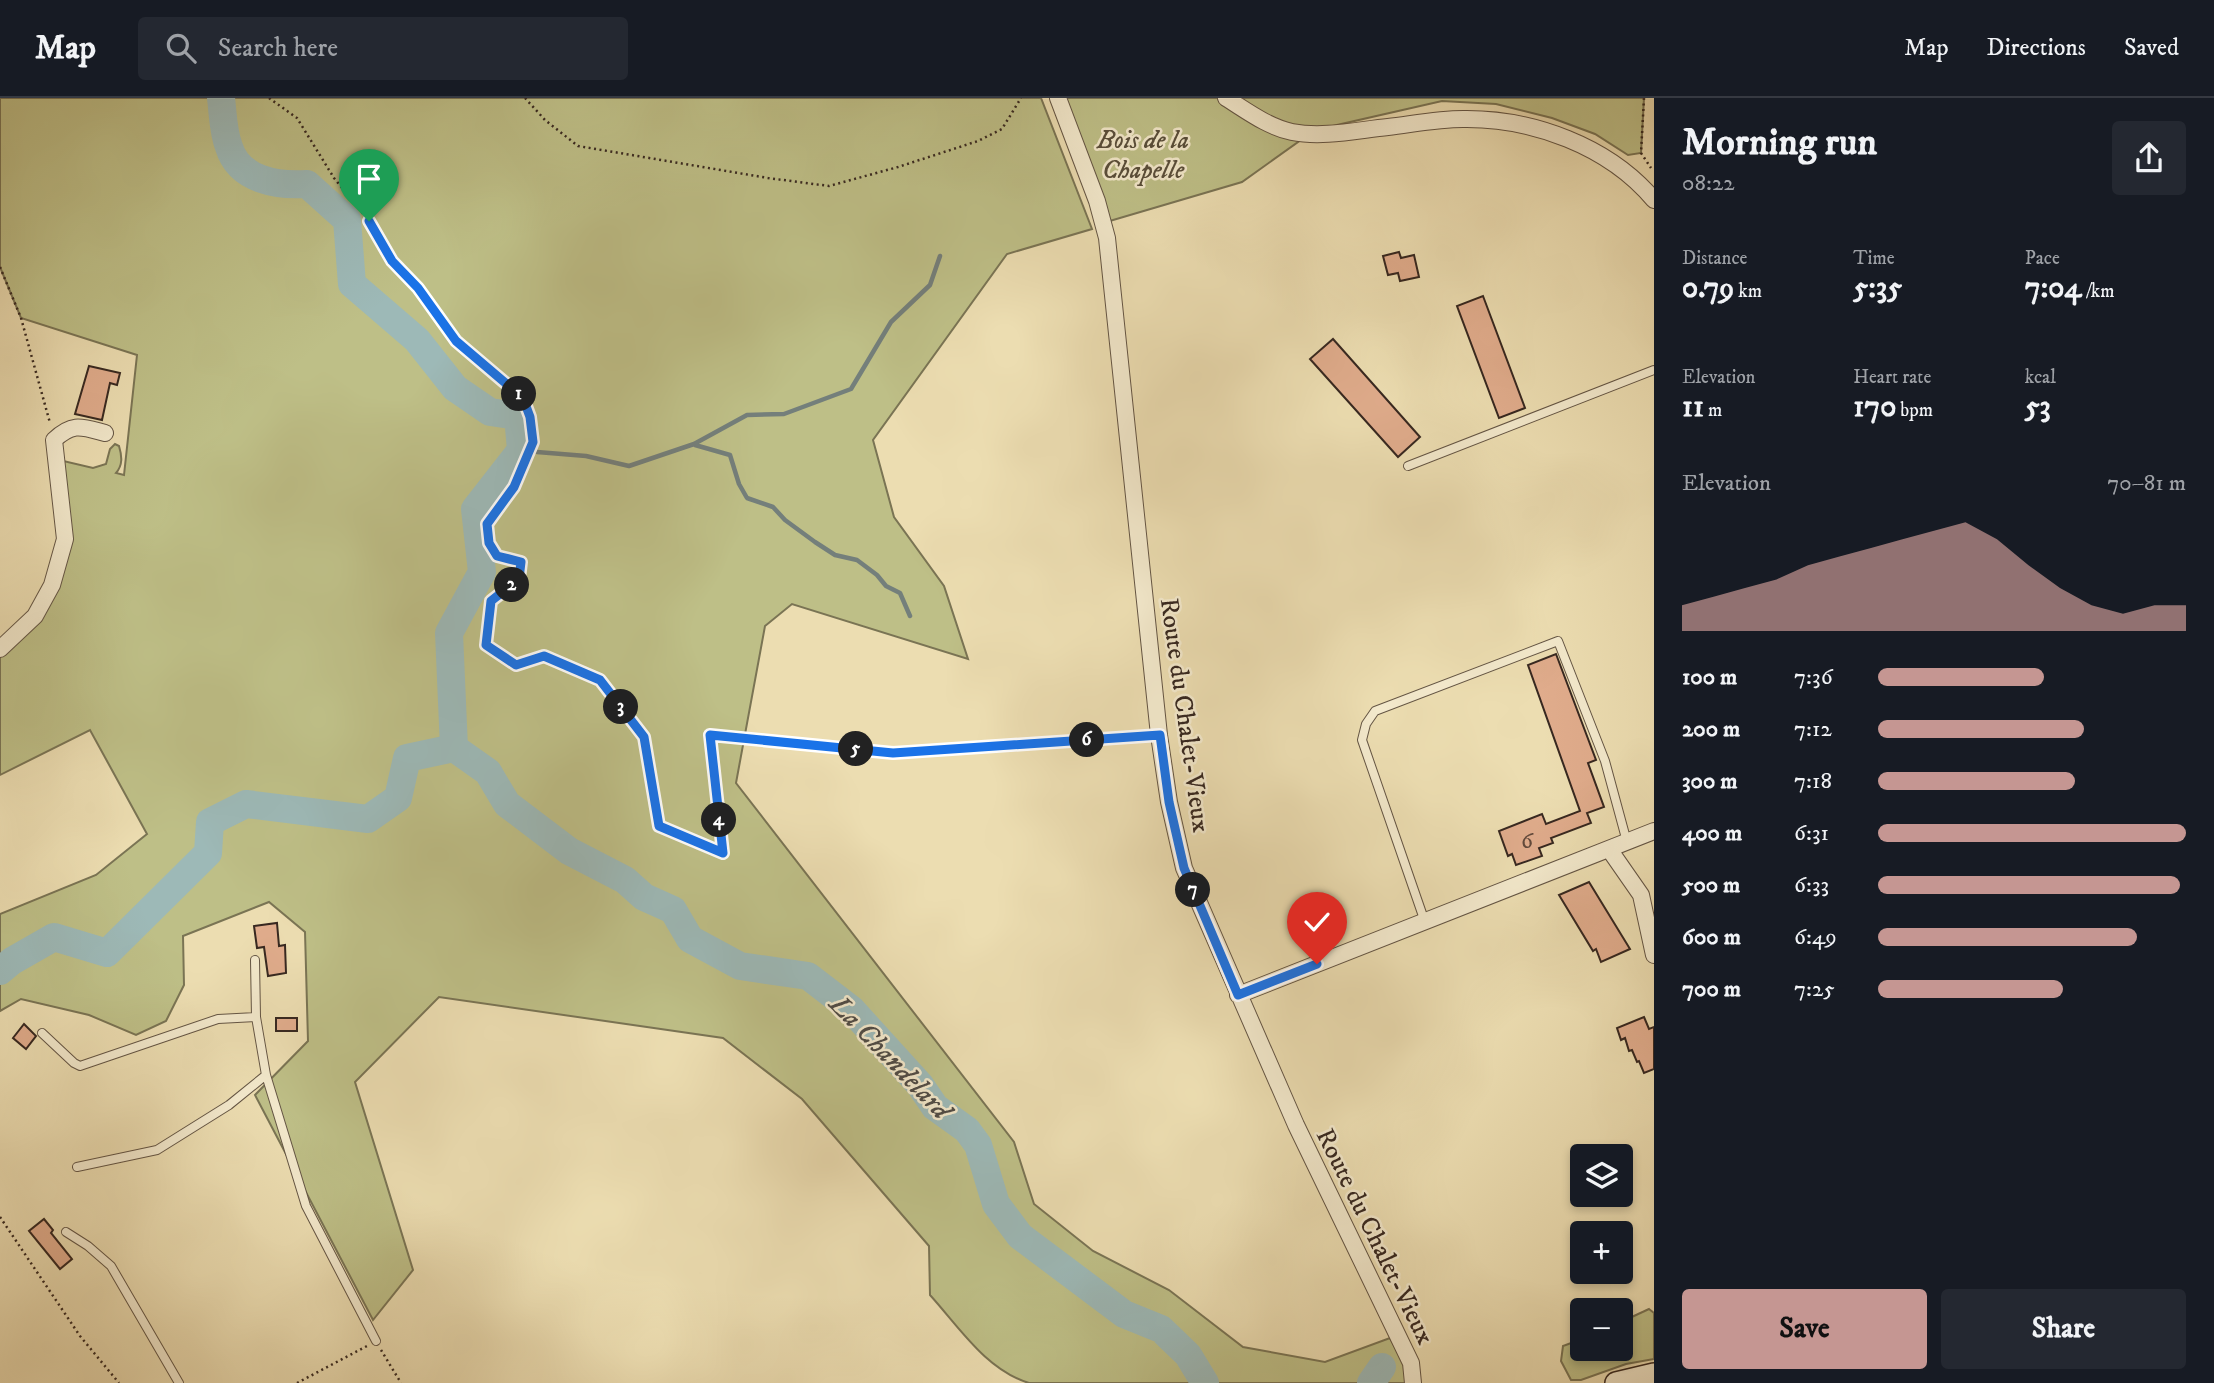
<!DOCTYPE html>
<meta charset="utf-8">
<style>
:root{--surface:#171b24;--page:#242831;--text:#f1f3f6;--muted:#9ea1a6;--line:#363941;--accent:#c59692}
body{margin:0;font-family:"IM FELL DW Pica",serif;background:var(--page);color:var(--text);height:100vh;display:flex;flex-direction:column;font-size:26px;white-space:nowrap}
*{box-sizing:border-box;margin:0}
p{font-size:23px;color:var(--muted)}
.icon{flex:none;width:38px;height:38px;fill:none;stroke:currentColor;stroke-width:2;stroke-linecap:round;stroke-linejoin:round}
.map{position:relative;flex:1;overflow:hidden}
.panel{display:flex;flex-direction:column;background:var(--surface);width:560px}
.panel>*{flex:none}
.fabs{position:absolute;left:1570px;top:1046px;display:grid;gap:14px}
.fabs a{display:grid;place-items:center;width:63px;height:63px;border-radius:7px;background:var(--surface);box-shadow:0 4px 10px #0003;font-size:35px}
.pin{position:absolute;display:grid;place-items:center;width:60px;height:60px;color:#fff;margin:-72px -30px;border-radius:50% 50% 50% 0;rotate:-45deg;box-shadow:0 0 7px #0007}
.pin .icon{rotate:45deg}
.km{position:absolute;width:35px;height:35px;margin:-18px;border-radius:50%;background:#222;color:#fff;font-size:19px;line-height:35px;text-align:center}
.round{display:grid;place-items:center;flex:none;width:74px;height:74px;border-radius:7px;background:var(--page)}
.overview{display:flex;align-items:center;justify-content:space-between;height:119px;padding:0 28px}
h1{font-size:38px;font-weight:700;line-height:52px}
.figures{display:grid;grid-template-columns:repeat(3,1fr);gap:10px;height:119px;padding:7px 28px}
.figures div{display:grid;align-content:center}
.figures b{font-size:30px;font-weight:700}
.figures small{font-size:19px;font-weight:400}
.figures p{font-size:19px}
.chart{height:196px;padding:14px 28px}
.chart p{display:flex;justify-content:space-between}
.chart svg{width:100%;height:126px;margin-top:7px;fill:var(--accent);opacity:.7}
.button{display:flex;gap:14px;margin-top:auto;padding:14px 28px}
.button a{flex:1;height:80px;border-radius:7px;background:var(--accent);color:#111;font-size:28px;font-weight:700;line-height:80px;text-align:center}
.button a+a{background:var(--page);color:var(--text)}
ul{padding:0 28px;list-style:none;font-size:23px}
li{display:grid;grid-template-columns:112px 84px 1fr;align-items:center;height:52px}
li i{height:18px;border-radius:9px;background:var(--accent)}
header{display:flex;align-items:center;gap:42px;box-sizing:border-box;height:98px;padding:0 35px;background:var(--surface);border-bottom:2px solid var(--line)}
header strong{font-size:33px}
nav{display:flex;gap:38px;margin-inline-start:auto;font-size:24px}
.search{width:490px;height:63px;background:var(--page);display:flex;align-items:center;gap:18px;box-sizing:border-box;padding:0 24px;border-radius:7px;color:var(--muted);font-size:26px}
main{display:flex;flex:1;min-height:0}
.map>svg:first-child{display:block}
.green{fill:#bebf87;stroke:#7a7454;stroke-width:2}
.lines{fill:none;stroke-linecap:round;stroke-linejoin:round}
.stream{stroke:#747f7b;stroke-width:4.5}
.river{stroke:#9db9b7;stroke-width:28}
.building{fill:#e0ac8c;stroke:#372820;stroke-width:2}
.lane-casing{stroke:#645544;stroke-width:10}
.street-casing{stroke:#645544;stroke-width:18}
.secondary-casing{stroke:#372820;stroke-width:24}
.path{stroke:#372820;stroke-width:2.5;stroke-dasharray:2 3.5;stroke-linecap:butt}
.lane{stroke:#f3e9cc;stroke-width:8}
.street{stroke:#f3e9cc;stroke-width:16}
.secondary{stroke:#f3e9cc;stroke-width:21}
.route-casing{stroke:#fff;stroke-width:14}
.route{stroke:#1a73e8;stroke-width:9}
.labels{text-anchor:middle;stroke-width:5;stroke-linejoin:round;paint-order:stroke}
.number-label{font-size:23px;fill:#61493b}
.park-label{font-size:26px;font-style:italic;fill:#594e3a;stroke:#f3e9cc}
.street-label{font-size:26px;fill:#372820;stroke:#f3e9cc}
.water-label{font-size:28px;font-style:italic;fill:#504c46;stroke:#f3e9cc}
</style>
<header>
<strong>Map</strong>
<div class="search"><svg class="icon" aria-label="search" viewBox="0 0 24 24"><circle cx="10" cy="10" r="6"/><path d="M15 15l6 6"/></svg>Search here</div>
<nav><a>Map</a><a>Directions</a><a>Saved</a></nav>
</header>
<main>
<div class="map">
<svg width="1654" height="1285" viewBox="0 0 1654 1285">
<rect width="100%" height="100%" fill="#ecddb1"/>
<filter id="stains"><feTurbulence type="fractalNoise" baseFrequency=".00286" numOctaves="4"/><feColorMatrix values="0 0 0 0 .2 0 0 0 0 .09 0 0 0 0 .02 0 0 0 .5 -.17"/></filter>
<radialGradient id="worn" r=".72"><stop offset=".6" stop-color="#630" stop-opacity="0"/><stop offset="1" stop-color="#630" stop-opacity=".3"/></radialGradient>
<!-- green -->
<path class="green" d="M 0,0 L 1041,0 L 1092,131 L 1007,156 L 873,342 L 894,419 L 944,488 L 968,561 L 792,506 L 765,528 L 736,685 L 1014,1044 L 1034,1106 L 1093,1153 L 1169,1192 L 1243,1249 L 1325,1264 L 1390,1240 L 1404,1265 L 1407,1285 L 1029,1285 C 986,1272 959,1229 930,1197 L 929,1148 L 802,1001 L 723,940 L 439,899 L 355,984 L 413,1172 L 373,1222 L 255,997 L 308,943 L 305,834 L 269,804 L 183,838 L 184,887 L 166,923 L 136,937 L 89,917 L 21,901 L 0,913 L 0,816 L 96,777 L 147,736 L 90,632 L 0,677 L 0,551 L 35,518 L 65,441 L 55,361 L 93,370 L 106,366 L 110,351 L 115,346 L 119,348 C 122,358 123,367 116,375 L 124,377 L 137,257 L 21,220 L 0,169 Z
M 1065,0 L 1644,0 L 1641,55 L 1628,57 L 1595,36 L 1552,20 L 1496,6 L 1442,3 L 1315,32 L 1242,84 L 1103,125 Z
M 1649,1211 L 1654,1215 L 1654,1261 L 1626,1266 L 1581,1282 L 1571,1282 L 1561,1263 L 1563,1248 L 1582,1241 L 1582,1251 L 1620,1251 L 1621,1224 Z"/>
<g class="lines">
<!-- stream -->
<path class="stream" d="M 695,347 L 730,357 L 739,386 L 747,400 L 773,409 L 785,422 L 815,444 L 835,457 L 857,462 L 877,477 L 886,488 L 900,495 L 910,518
M 521,352 L 523,352
M 537,354 L 586,358 L 629,368 L 694,346 L 747,317 L 784,316 L 851,291 L 891,224 L 930,187 L 940,158"/>
<!-- river -->
<path class="river" d="M 454,650 L 488,674 L 507,706 L 569,753 L 625,782 L 644,799 L 673,812 L 690,841 L 740,868 L 808,878 L 851,911 L 920,987 L 935,1009 L 967,1032 L 978,1047 L 996,1106 L 1020,1138 L 1124,1216 L 1161,1231 L 1188,1257 L 1205,1285
M 0,873 L 12,863 L 54,839 L 107,855 L 208,755 L 210,724 L 246,706 L 368,721 L 398,700 L 407,660 L 454,650 L 449,535 L 482,474 L 475,411 L 521,352 L 518,318 L 490,314 L 455,290 L 417,242 L 352,186 L 347,122 L 307,86 C 277,88 239,82 229,49 C 223,34 223,16 221,0
M 1371,1285 L 1382,1269"/>
</g>
<!-- building -->
<path class="building" d="M 1399,154 L 1401,160 L 1414,157 L 1419,179 L 1400,183 L 1398,175 L 1388,177 L 1383,158 Z
M 1483,198 L 1525,310 L 1499,320 L 1457,208 Z
M 1333,241 L 1420,339 L 1398,359 L 1310,261 Z
M 89,268 L 120,275 L 117,287 L 110,285 L 102,322 L 75,316 Z
M 1556,556 L 1596,662 L 1588,665 L 1604,709 L 1587,715 L 1591,725 L 1551,740 L 1553,745 L 1539,750 L 1542,758 L 1516,767 L 1512,756 L 1508,758 L 1499,733 L 1542,716 L 1546,726 L 1580,713 L 1528,567 Z
M 1589,784 L 1630,851 L 1601,864 L 1596,851 L 1593,853 L 1559,797 Z
M 277,825 L 279,848 L 285,847 L 286,875 L 268,878 L 264,849 L 257,850 L 254,828 Z
M 1644,919 L 1649,931 L 1654,929 L 1654,971 L 1644,975 L 1639,963 L 1637,964 L 1632,952 L 1629,953 L 1625,940 L 1621,942 L 1617,930 Z
M 276,920 L 297,920 L 297,933 L 276,933 Z
M 24,926 L 36,938 L 26,951 L 13,940 Z
M 44,1121 L 53,1132 L 51,1135 L 72,1161 L 60,1171 L 29,1133 Z"/>
<g class="lines">
<defs>
<path id="lane" d="M 1408,368 L 1654,272
M 1425,824 L 1362,642 L 1366,626 L 1375,613 L 1558,543 L 1605,663 L 1627,744
M 255,862 L 256,919 L 266,977 L 306,1108 L 376,1243
M 42,935 L 74,965 L 80,968 L 218,921 L 256,919
M 77,1069 L 157,1052 L 229,1007 L 266,977
M 66,1134 L 88,1148 L 111,1168 L 179,1285"/>
<path id="street" d="M 1058,0 L 1097,103 L 1107,140 L 1159,637 L 1169,704 L 1184,770 L 1296,1027 L 1411,1265 L 1413,1285
M 1226,0 C 1247,13 1268,29 1292,34 C 1323,40 1358,32 1388,29 C 1413,26 1438,21 1463,21 C 1532,20 1609,48 1654,102
M 0,551 L 35,518 L 52,487 L 65,441 L 54,342 C 73,324 82,329 105,335
M 1609,751 L 1641,797 L 1654,857
M 1238,897 L 1654,733"/>
<path id="secondary" d="M 1616,1285 L 1654,1276"/>
</defs>
<!-- lane casing -->
<use href="#lane" class="lane-casing"/>
<!-- street casing -->
<use href="#street" class="street-casing"/>
<!-- secondary casing -->
<use href="#secondary" class="secondary-casing"/>
<!-- path -->
<path class="path" d="M 269,0 L 297,20 L 334,80 L 369,123 L 392,163 L 418,190 L 456,243 L 523,300 L 530,319 L 533,344 L 514,389 L 487,426 L 489,445 L 497,458 L 521,464 L 519,481 L 491,503 L 486,547 L 516,567 L 544,558 L 601,582 L 644,639 L 658,728 L 723,755 L 710,637 L 893,655 L 1143,638
M 525,0 L 545,22 L 578,48 L 768,80 L 829,88 L 898,69 L 978,43 L 1002,31 L 1021,0
M 1644,0 L 1641,55 L 1651,70
M 0,169 L 21,220 L 50,325
M 0,1119 L 80,1238 L 119,1285
M 381,1252 L 401,1285
M 297,1285 L 367,1248"/>
<!-- lane -->
<use href="#lane" class="lane"/>
<!-- street -->
<use href="#street" class="street"/>
<!-- secondary -->
<use href="#secondary" class="secondary"/>
</g>
<g class="lines">
<defs>
<path id="route" d="M 369,123 L 392,163 L 418,190 L 456,243 L 523,300 L 530,319 L 533,344 L 514,389 L 487,426 L 489,445 L 497,458 L 521,464 L 519,481 L 491,503 L 486,547 L 516,567 L 544,558 L 600,582 L 644,639 L 659,728 L 723,755 L 710,637 L 893,655 L 1160,637 L 1169,704 L 1184,770 L 1238,897 L 1317,866"/>
</defs>
<!-- route casing -->
<use href="#route" class="route-casing"/>
<!-- route -->
<use href="#route" class="route"/>
</g>
<g class="labels">
<!-- number labels -->
<g class="number-label">
<text x="1527" y="750">6</text>
</g>
<!-- park labels -->
<g class="park-label">
<text x="1143" y="50">Bois de la<tspan x="1143" dy="30">Chapelle</tspan></text>
</g>
<!-- street labels -->
<g class="street-label">
<text transform="translate(1186 617) rotate(82)" y="9">Route du Chalet-Vieux</text>
<text transform="translate(1376 1138) rotate(64)" y="9">Route du Chalet-Vieux</text>
</g>
<!-- water labels -->
<g class="water-label">
<text transform="translate(891 958) rotate(46)" y="10">La Chandelard</text>
</g>
</g>
<rect width="100%" height="100%" filter="url(#stains)"/>
<rect width="100%" height="100%" fill="url(#worn)"/>
</svg>
<div class="fabs">
<a><svg class="icon" aria-label="layers" viewBox="0 0 24 24"><path d="M12 4l9 5-9 5-9-5zM3 14l9 5 9-5"/></svg></a>
<a>+</a>
<a>−</a>
</div>
<div class="pin" style="left:369px;top:123px;background:#1e9e55"><svg class="icon" aria-label="arrive" viewBox="0 0 24 24"><path d="M6 21V4h12l-3 4 3 4H6"/></svg></div>
<div class="pin" style="left:1317px;top:866px;background:#d93025"><svg class="icon" aria-label="check" viewBox="0 0 24 24"><path d="M5 12l5 5 9-10"/></svg></div>
<b class="km" style="left:519px;top:296px">1</b>
<b class="km" style="left:512px;top:487px">2</b>
<b class="km" style="left:621px;top:609px">3</b>
<b class="km" style="left:719px;top:722px">4</b>
<b class="km" style="left:856px;top:651px">5</b>
<b class="km" style="left:1087px;top:642px">6</b>
<b class="km" style="left:1193px;top:792px">7</b>
</div>
<section class="panel">
<div class="overview"><div><h1>Morning run</h1><p>08:22</p></div><a class="round"><svg class="icon" aria-label="share" viewBox="0 0 24 24"><path d="M12 15V3M7 8l5-5 5 5M5 13v7h14v-7"/></svg></a></div>
<div class="figures">
<div><p>Distance</p><b>0.79<small> km</small></b></div>
<div><p>Time</p><b>5:35</b></div>
<div><p>Pace</p><b>7:04<small> /km</small></b></div>
</div>
<div class="figures">
<div><p>Elevation</p><b>11<small> m</small></b></div>
<div><p>Heart rate</p><b>170<small> bpm</small></b></div>
<div><p>kcal</p><b>53</b></div>
</div>
<div class="chart"><p><span>Elevation</span>70–81 m</p>
<svg viewBox="0 0 160 44" preserveAspectRatio="none"><path d="M0 44V35L10 32L20 29L30 26L40 21L50 18L60 15L70 12L80 9L90 6L100 12L110 21L120 29L130 35L140 38L150 35L160 35V44z"/></svg>
</div>
<ul>
<li><b>100 m</b>7:36<i style="width:54%"></i></li>
<li><b>200 m</b>7:12<i style="width:67%"></i></li>
<li><b>300 m</b>7:18<i style="width:64%"></i></li>
<li><b>400 m</b>6:31<i style="width:100%"></i></li>
<li><b>500 m</b>6:33<i style="width:98%"></i></li>
<li><b>600 m</b>6:49<i style="width:84%"></i></li>
<li><b>700 m</b>7:25<i style="width:60%"></i></li>
</ul>
<div class="button"><a>Save</a><a>Share</a></div>
</section>
</main>
